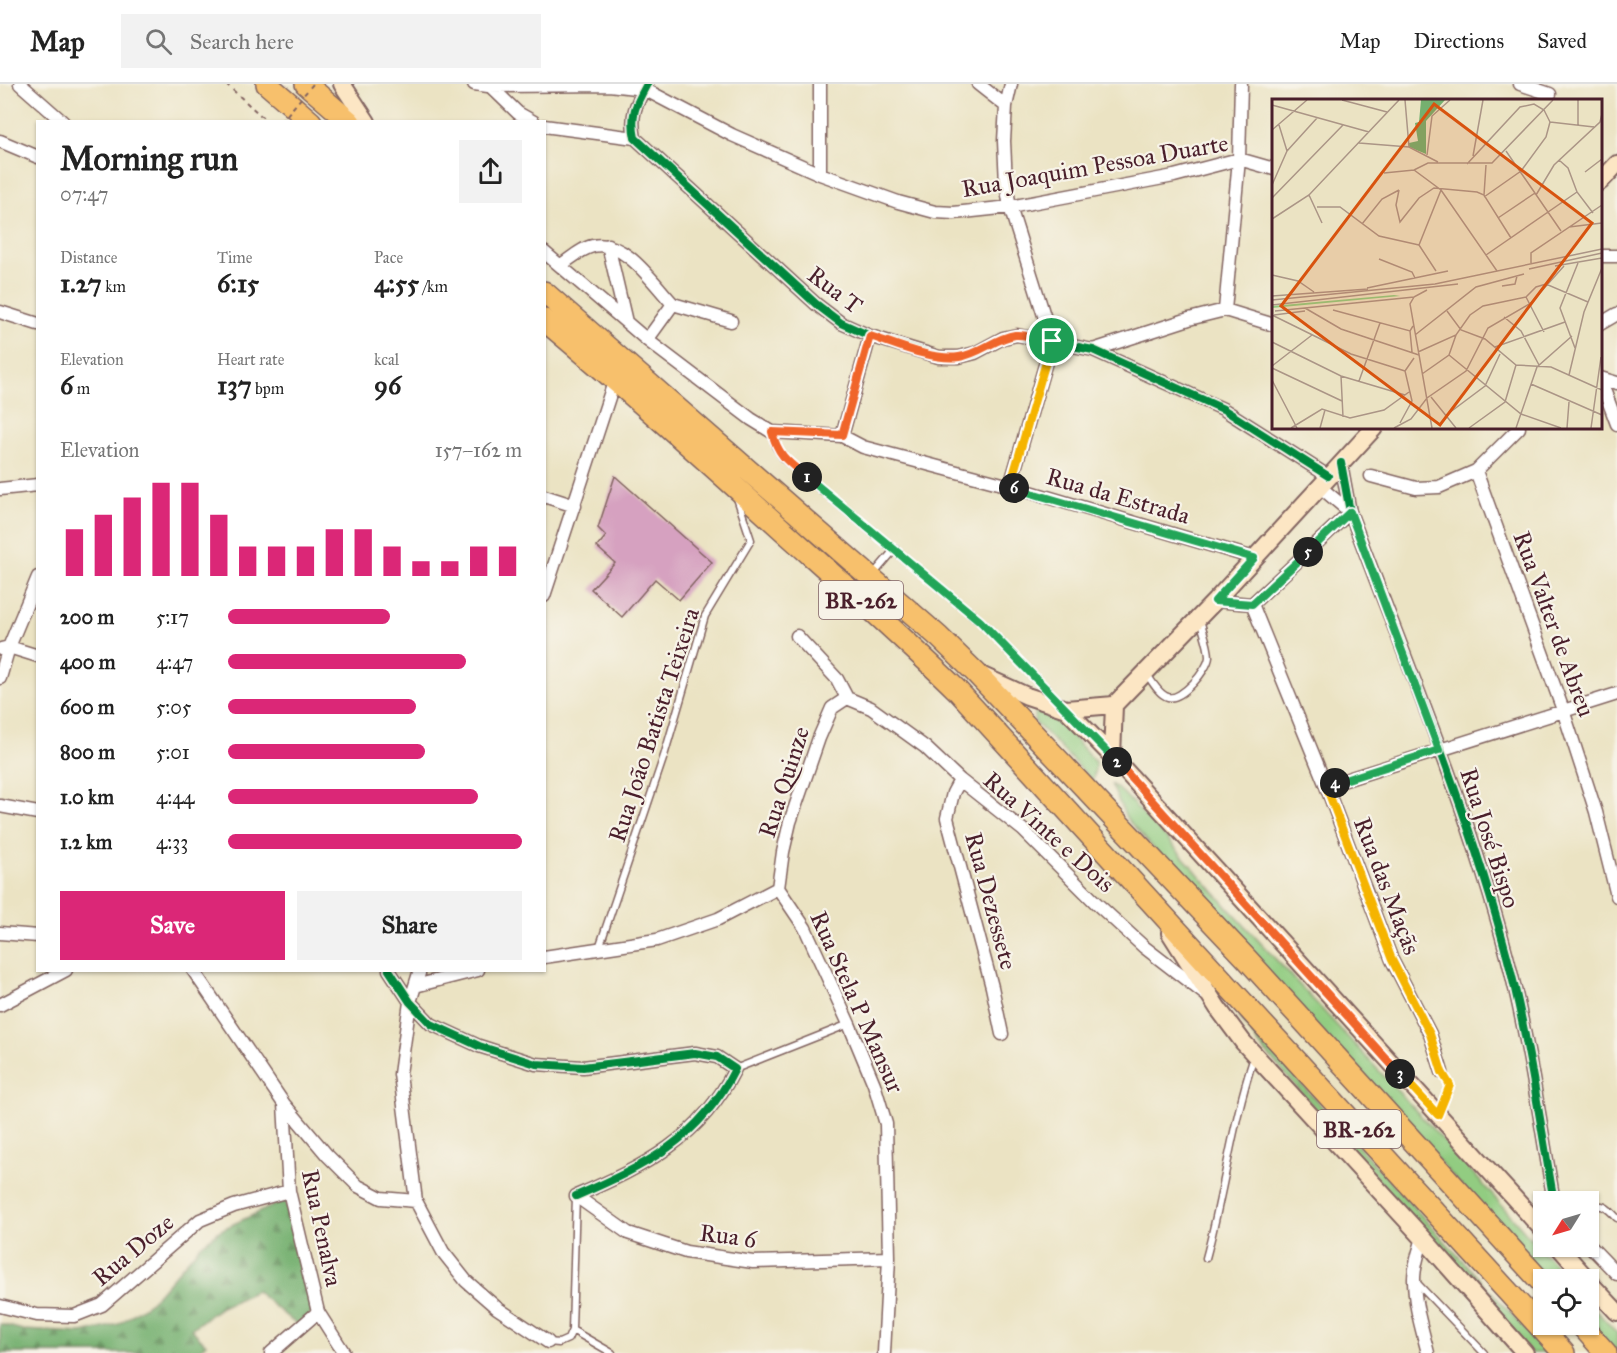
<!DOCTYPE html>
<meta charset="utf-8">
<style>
:root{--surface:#fff;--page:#f2f2f2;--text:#222;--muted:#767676;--line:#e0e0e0;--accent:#db2777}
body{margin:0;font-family:"IM FELL Great Primer",serif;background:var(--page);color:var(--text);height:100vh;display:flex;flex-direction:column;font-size:22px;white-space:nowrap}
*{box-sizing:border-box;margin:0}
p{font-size:20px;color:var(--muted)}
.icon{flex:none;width:33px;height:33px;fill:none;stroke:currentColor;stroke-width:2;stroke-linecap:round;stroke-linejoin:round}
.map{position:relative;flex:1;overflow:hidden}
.drawer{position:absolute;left:36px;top:36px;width:510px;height:852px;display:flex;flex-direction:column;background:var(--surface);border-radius:0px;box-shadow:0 2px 4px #0004}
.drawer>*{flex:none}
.needle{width:39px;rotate:233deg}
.buttons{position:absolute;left:1533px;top:1107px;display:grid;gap:12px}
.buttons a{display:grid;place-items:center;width:66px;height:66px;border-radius:0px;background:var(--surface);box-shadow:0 2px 4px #0004;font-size:30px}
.pin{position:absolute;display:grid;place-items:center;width:51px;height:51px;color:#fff;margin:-26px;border:3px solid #fff;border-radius:50%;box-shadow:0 2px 6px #0007}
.km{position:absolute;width:30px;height:30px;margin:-15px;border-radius:50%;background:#222;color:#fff;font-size:16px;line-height:30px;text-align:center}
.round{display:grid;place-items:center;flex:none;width:63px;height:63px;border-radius:0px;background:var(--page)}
.headline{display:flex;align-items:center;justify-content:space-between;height:102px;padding:0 24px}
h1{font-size:33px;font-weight:700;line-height:45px}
.figures{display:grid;grid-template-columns:repeat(3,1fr);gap:9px;height:102px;padding:6px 24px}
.figures div{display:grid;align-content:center}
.figures b{font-size:26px;font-weight:700}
.figures small{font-size:16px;font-weight:400}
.figures p{font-size:16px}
.chart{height:168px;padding:12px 24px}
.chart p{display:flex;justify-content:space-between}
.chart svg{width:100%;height:108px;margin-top:6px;stroke:var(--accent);stroke-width:6}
.primary-button{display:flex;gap:12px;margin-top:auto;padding:12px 24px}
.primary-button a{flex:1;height:69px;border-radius:0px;background:var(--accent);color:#fff;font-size:24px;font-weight:700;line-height:69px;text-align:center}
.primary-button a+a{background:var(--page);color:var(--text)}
ul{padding:0 24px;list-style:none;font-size:20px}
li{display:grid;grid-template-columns:96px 72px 1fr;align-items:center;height:45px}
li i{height:15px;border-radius:8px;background:var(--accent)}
header{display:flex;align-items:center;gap:36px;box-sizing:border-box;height:84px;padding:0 30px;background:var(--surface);border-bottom:2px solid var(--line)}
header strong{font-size:28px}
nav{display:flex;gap:33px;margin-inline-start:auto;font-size:21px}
.search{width:420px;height:54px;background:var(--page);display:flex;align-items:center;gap:15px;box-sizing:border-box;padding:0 21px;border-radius:0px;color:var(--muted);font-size:22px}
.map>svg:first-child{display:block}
.green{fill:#92cc81;stroke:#6e7656;stroke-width:1.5}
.forest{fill:url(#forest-firs);stroke:#60684d;stroke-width:1.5}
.building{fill:#d6a1c0}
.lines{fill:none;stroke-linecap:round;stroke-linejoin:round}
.lane-casing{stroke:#826460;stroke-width:9}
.street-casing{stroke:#826460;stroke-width:15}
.secondary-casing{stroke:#826460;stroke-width:20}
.highway-casing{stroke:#826460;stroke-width:24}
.path{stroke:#826460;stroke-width:2;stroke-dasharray:4.5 4.5;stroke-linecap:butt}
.lane{stroke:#fff;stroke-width:6}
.street{stroke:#fff;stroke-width:12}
.secondary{stroke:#fce6c4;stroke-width:16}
.highway{stroke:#f7c06c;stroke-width:21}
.path-bridge{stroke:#826460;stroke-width:2;stroke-dasharray:4.5 4.5;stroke-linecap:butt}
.cycleway-casing{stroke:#f7f3e8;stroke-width:11}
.cycleway{stroke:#00873e;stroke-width:8}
.split-1-casing{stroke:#fff;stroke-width:12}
.split-2-casing{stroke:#fff;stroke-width:12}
.split-3-casing{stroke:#fff;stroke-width:12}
.split-4-casing{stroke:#fff;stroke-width:12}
.split-5-casing{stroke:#fff;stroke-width:12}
.split-6-casing{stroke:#fff;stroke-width:12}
.split-7-casing{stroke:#fff;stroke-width:12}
.split-1{stroke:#f0652b;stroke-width:8}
.split-2{stroke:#22a559;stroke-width:8}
.split-3{stroke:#f0652b;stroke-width:8}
.split-4{stroke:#f5b400;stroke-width:8}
.split-5{stroke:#22a559;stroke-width:8}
.split-6{stroke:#22a559;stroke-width:8}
.split-7{stroke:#f5b400;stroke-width:8}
.labels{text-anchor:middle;stroke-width:4.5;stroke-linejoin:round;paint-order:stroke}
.shield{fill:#f7f3e8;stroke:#7e5f64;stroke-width:1.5}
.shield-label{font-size:22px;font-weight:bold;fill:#4a1f2b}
.street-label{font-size:24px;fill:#4a1f2b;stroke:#f7f3e8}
.inset-road{fill:none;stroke:#ab9586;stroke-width:1.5}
.view{fill:#d8530f;fill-opacity:0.15;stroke:#d8530f;stroke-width:3}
.inset-edge{fill:none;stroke:#4a1f2b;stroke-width:3}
</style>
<header>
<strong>Map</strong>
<div class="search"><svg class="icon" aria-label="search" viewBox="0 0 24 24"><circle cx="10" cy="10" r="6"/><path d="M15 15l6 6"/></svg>Search here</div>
<nav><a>Map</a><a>Directions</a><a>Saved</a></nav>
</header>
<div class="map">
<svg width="1617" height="1269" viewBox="0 0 1617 1269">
<defs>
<pattern id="forest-firs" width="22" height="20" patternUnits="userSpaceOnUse" patternTransform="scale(1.5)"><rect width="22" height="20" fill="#75b06f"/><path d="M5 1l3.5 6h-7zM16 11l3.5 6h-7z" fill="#628f5b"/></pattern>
</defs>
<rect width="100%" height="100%" fill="#f7f3e8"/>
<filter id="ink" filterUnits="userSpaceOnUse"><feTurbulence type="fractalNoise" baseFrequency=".0167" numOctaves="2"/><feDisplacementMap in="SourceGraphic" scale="12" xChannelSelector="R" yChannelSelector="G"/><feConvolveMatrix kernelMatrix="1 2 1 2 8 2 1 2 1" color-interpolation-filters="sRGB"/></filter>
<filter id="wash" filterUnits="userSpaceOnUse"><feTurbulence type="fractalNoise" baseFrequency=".008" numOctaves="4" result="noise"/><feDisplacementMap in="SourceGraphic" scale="24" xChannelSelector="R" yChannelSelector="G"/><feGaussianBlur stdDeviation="1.35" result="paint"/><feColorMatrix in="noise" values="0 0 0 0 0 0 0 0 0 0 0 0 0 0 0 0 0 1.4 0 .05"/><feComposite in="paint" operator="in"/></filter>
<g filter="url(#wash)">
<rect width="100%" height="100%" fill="#ebe3c3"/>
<!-- green -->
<path class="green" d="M 1049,626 L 1096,679 L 1093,697 L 1034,637 L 1036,627 Z
M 1111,700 L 1123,709 L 1169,757 L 1232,828 L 1456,1070 L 1567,1195 L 1546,1195 L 1127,735 Z
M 1239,932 L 1547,1269 L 1531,1269 L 1262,964 Z
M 1589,1219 L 1617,1249 L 1617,1269 L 1613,1269 L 1588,1240 Z"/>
<!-- forest -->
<path class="forest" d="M 285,1116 L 315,1226 L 297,1241 L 256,1207 L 221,1223 L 191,1245 L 206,1260 L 196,1269 L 0,1269 L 0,1240 L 23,1246 L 83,1249 L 119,1240 L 152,1217 L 201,1161 L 221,1146 Z"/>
<g id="blocks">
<!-- building -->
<path class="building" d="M 615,392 L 712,478 L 679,516 L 655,495 L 622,533 L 591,505 L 615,479 L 597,463 L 606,452 L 598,444 Z"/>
</g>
</g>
<g filter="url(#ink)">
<use href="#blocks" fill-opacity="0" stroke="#826460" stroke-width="1.5"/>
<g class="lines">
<defs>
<path id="lane" d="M 772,348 L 776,363 L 784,375 L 980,537 L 1057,616
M 872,492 L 895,465
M 1146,589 C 1151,596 1159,611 1168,613 C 1181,617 1208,586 1209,573 C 1209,562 1203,547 1200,536
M 599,864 L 664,672 L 705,532 L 751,456 L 737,414
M 735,985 L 849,940
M 1588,1125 C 1602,1118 1607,1123 1617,1134
M 1206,1174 C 1224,1108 1232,1039 1254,973
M 1416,1198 L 1484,1269
M 572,1246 L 612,1269
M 548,1258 L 559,1259 L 568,1255 L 572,1246 L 576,1112"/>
<path id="street" d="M 20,0 L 63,38
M 474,0 L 488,2 L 609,1 L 644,5 L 732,51 L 820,90 L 898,118 L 935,128 L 954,129 L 1010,123 L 1174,92 L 1239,75 L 1274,85
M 488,0 L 518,29 L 534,38
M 647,0 C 636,20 630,30 635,54 L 816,220 L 841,239 L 870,252 L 939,273 L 959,273 L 975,269 L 1003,254 L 1017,251 L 1093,266 L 1223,325 L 1328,392
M 820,0 L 820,90
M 978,0 L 1006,22
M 1520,0 L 1550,10
M 544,42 L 635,54
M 0,57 L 38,73
M 608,161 L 626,238
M 544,168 L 647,256 L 751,335 L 772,348 L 842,352 L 863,363 L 1010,402 L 1254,474
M 1600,172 L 1617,172
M 561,181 C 570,175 582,164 593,162 C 625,155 653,199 673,220
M 673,220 L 731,237
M 1225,226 L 1239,75 L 1241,0
M 0,228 L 38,240
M 1600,240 L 1617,230
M 647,256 L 673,220
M 1093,266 L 1189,235 L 1225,226 L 1274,241
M 1600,294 L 1617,299
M 1600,295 L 1617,340
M 842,352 L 870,252
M 1341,379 L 1350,428 C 1405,575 1467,721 1507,872 C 1528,953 1540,1036 1554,1118
M 1476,387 L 1563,626 L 1596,728 L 1617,812
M 1371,392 L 1416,404 L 1439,403 L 1476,387 L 1519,344
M 1010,402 L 1052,257 L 1010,123 L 1006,100 L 1004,57 L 1006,22 L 1011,0
M 1319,402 L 1350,428
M 0,405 L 38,401
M 544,412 L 575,422
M 544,512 L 615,295
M 1215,517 L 1252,520 L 1326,702 L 1392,876 L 1430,950 L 1442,988
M 1252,520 L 1350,428
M 797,552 L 837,595 L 847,614
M 1,565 L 9,563 L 38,572
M 0,594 L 9,563 L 38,493
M 847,614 L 871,624 L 925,663 L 960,696 L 1023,746 L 1096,819 L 1144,863 L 1205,910
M 960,696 L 953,709 L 947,734 L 992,903 L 1002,950
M 1326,702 L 1617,610
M 0,722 L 38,729
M 778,804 L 805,844 L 849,940 L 874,1000 L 886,1040 L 889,1174 L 884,1269
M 778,804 L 783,768 L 790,738 L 819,654 L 832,624 L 847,614
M 0,849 L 38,852
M 544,873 L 657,856 L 718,835 L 778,804
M 193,886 L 284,1020 L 327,1071 L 358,1102 L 381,1114 L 416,1117
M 389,886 L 410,918 L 431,940 L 479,962 L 536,980 L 583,983 L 695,969 L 717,973 L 735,985 C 700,1055 645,1082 576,1112
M 478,886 L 415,902 L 410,918 L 400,990 L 416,1117 L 443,1168 L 466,1197 L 497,1224 L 548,1258
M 415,902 L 420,886
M 0,921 L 66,886
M 284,1020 L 289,1107 L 318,1228 L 344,1269
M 576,1112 L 628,1149 L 686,1168 L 753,1178 L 889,1174
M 1423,1154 C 1419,1167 1414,1181 1414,1195 C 1414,1220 1422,1245 1428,1269
M 1588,1160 L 1617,1190
M 0,1222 L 37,1231 L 74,1232 L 102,1221 L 200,1136 L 234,1122 L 289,1107
M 271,1269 L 318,1228"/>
<path id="secondary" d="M 342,0 L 367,38
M 1600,98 L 1617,80
M 983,592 L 1027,612 L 1066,625 L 1112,672 L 1544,1147
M 1066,625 L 1114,621 L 1215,517 L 1374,344
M 1112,672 L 1114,621
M 1170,849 L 1217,923 L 1243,958 L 1423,1154 L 1525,1269
M 1558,1162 L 1588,1196
M 1588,1197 L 1617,1228"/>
<path id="highway" d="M 267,0 L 311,38
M 306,0 L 350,38
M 544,208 L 939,553 L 976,589 L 1247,875 L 1544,1201
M 544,236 C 627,305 707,377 786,449 C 844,501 902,552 957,606 L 1564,1269
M 1580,1240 L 1606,1269"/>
</defs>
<!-- lane casing -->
<use href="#lane" class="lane-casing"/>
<!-- street casing -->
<use href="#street" class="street-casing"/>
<!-- secondary casing -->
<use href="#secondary" class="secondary-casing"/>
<!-- highway casing -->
<use href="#highway" class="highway-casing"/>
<!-- path -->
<path class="path" d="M 226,0 L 268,38
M 1445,1014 L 1450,1001 L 1448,998"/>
<!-- lane -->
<use href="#lane" class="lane"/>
<!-- street -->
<use href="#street" class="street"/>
<!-- secondary -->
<use href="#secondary" class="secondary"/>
<!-- highway -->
<use href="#highway" class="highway"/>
<!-- path-bridge -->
<path class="path-bridge" d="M 281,38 L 313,0"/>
<defs>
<path id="cycleway" d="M 647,0 C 636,20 630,30 635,54 L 816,220 L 841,239 L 870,252 L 939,273 L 959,273 L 975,269 L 1003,254 L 1017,251 L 1093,266 L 1223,325 L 1328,392
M 1341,379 L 1350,428 C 1405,575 1467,721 1507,872 C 1528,953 1540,1036 1554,1118
M 389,886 L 410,918 L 431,940 L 479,962 L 536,980 L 583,983 L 695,969 L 717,973 L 735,985 C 700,1055 645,1082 576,1112"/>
</defs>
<!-- cycleway casing -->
<use href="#cycleway" class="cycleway-casing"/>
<!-- cycleway -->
<use href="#cycleway" class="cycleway"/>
</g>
</g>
<g class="lines" filter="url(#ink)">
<defs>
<path id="split-1" d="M 807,393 C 788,378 778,372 772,348 L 842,351 L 870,252 C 895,260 933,277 959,273 C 980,270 995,254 1015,251 C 1026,250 1041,255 1052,257"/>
<path id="split-2" d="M 807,393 L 980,537 L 1117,678"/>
<path id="split-3" d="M 1117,678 L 1400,990"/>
<path id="split-4" d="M 1335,699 L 1326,702 L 1392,876 L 1430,950 L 1442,988 L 1450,1001 L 1438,1031 L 1400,990"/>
<path id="split-5" d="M 1308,468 L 1350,428 L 1439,666 L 1335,699"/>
<path id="split-6" d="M 1014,404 L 1254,474 L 1215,517 L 1252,520 L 1308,468"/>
<path id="split-7" d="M 1014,404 L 1010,402 L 1052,257"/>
</defs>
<!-- split-1 casing -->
<use href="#split-1" class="split-1-casing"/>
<!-- split-2 casing -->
<use href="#split-2" class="split-2-casing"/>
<!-- split-3 casing -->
<use href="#split-3" class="split-3-casing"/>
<!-- split-4 casing -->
<use href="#split-4" class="split-4-casing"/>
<!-- split-5 casing -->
<use href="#split-5" class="split-5-casing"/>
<!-- split-6 casing -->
<use href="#split-6" class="split-6-casing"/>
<!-- split-7 casing -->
<use href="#split-7" class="split-7-casing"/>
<!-- split-1 -->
<use href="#split-1" class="split-1"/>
<!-- split-2 -->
<use href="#split-2" class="split-2"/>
<!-- split-3 -->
<use href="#split-3" class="split-3"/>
<!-- split-4 -->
<use href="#split-4" class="split-4"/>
<!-- split-5 -->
<use href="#split-5" class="split-5"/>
<!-- split-6 -->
<use href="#split-6" class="split-6"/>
<!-- split-7 -->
<use href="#split-7" class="split-7"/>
</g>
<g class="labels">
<!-- shield labels -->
<g class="shield">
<rect x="819" y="497" width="84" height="38" rx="4.5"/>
<rect x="1317" y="1026" width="84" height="38" rx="4.5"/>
</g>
<g class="shield-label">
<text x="861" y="524">BR-262</text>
<text x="1359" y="1053">BR-262</text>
</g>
<!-- street labels -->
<g class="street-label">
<text transform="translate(1095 82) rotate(-10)" y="8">Rua Joaquim Pessoa Duarte</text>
<text transform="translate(835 206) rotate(37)" y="8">Rua T</text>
<text transform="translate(1118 412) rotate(16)" y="8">Rua da Estrada</text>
<text transform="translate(1554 540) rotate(70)" y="8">Rua Valter de Abreu</text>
<text transform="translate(654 641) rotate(-72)" y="8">Rua João Batista Teixeira</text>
<text transform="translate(784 698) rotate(-72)" y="8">Rua Quinze</text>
<text transform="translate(1049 748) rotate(42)" y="8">Rua Vinte e Dois</text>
<text transform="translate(1490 754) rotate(72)" y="8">Rua José Bispo</text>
<text transform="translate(1387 802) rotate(69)" y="8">Rua das Maçãs</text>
<text transform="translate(991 817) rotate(75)" y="8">Rua Dezessete</text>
<text transform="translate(857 918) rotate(66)" y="8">Rua Stela P Mansur</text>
<text transform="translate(322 1144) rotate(78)" y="8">Rua Penalva</text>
<text transform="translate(728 1152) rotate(7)" y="8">Rua 6</text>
<text transform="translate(133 1166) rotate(-40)" y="8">Rua Doze</text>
</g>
</g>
<!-- overview -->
<g transform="translate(1272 15)">
<rect width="330" height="330" fill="#ebe3c3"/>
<path d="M 122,196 L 128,197 L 0,209 L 0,207 Z" fill="#92cc81"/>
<path d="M 149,1 L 173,1 L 154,22 L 154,55 L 137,48 L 137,44 L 146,42 L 143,24 L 147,23 Z" fill="#75b06f"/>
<path class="inset-road" d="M 70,1 L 115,13M 133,1 L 137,48M 306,1 L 306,26M 0,6 L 97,33M 278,23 L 322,28M 0,31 L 35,1M 87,44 L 137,48 L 166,63M 15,52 L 45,19M 234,52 L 289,132M 155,56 L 160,17 L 178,1M 201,57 L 211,1M 287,61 L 296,69 L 305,93 L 321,114M 195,65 L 248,8 L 262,5 L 272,11 L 278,23 L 274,38 L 249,72 L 212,98M 142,71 L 156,64 L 220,64 L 281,1M 313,73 L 330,60M 112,74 L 142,71 L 169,91 L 147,146M 0,86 L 15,52 L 7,26M 127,91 L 124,106 L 128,123 L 147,99 L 162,89 L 205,93 L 212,96 L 239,139M 169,91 L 225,172M 37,96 L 50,124M 212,96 L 214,66M 264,96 L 282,66 L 328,23 L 330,15M 0,99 L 71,26M 45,108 L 68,108 L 107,137 L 147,146M 226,119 L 263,94M 0,120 L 37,96 L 127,1M 90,125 L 110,100 L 127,91M 297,128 L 330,124M 147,146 L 164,172M 214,156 L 305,93M 107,160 L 140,173 L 143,179M 259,164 L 259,154 L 330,106M 283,167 L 330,159M 257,170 L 330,154M 0,176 L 26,182 L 42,193M 230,187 L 243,185 L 245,177M 95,189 L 176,172M 0,197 L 96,190M 142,198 L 138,205 L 160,329M 254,198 L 264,188 L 274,185 L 316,203M 0,201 L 163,185 L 330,150M 0,206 L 186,185M 33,209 L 69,230 L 147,256M 61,211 L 138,232 L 141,227M 3,212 L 142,198 L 155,191M 175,212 L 189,231 L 213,240 L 244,266 L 279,268 L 330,291M 0,216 L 79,255 L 133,272M 2,216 L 33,212M 232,218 L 249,232 L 267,266M 138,232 L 140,253M 143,236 L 204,188 L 252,175M 0,243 L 69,277 L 133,296M 223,248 L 293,223M 303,249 L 288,209 L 306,164M 146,253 L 184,236 L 198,216 L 211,207 L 254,198 L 272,233M 177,256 L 249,315 L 289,329M 0,267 L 40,236M 0,269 L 70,302M 150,275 L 177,256 L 184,236M 297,276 L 312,213 L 330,169M 69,277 L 71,318M 0,281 L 25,329M 87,282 L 108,224M 259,285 L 330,316M 159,298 L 184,329M 173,317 L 213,287 L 228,255M 128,324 L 140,302 L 133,272 L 142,259M 19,329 L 50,310 L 78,319 L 112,311 L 137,293M 48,329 L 53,311M 122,329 L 139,320 L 155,299 L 194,272 L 216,229 L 259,204 L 292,167M 197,329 L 233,303 L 244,266M 244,329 L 265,268 L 300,237M 295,329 L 297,303M 319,329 L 329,258"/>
<path class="view" d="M 162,5 L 320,124 L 168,326 L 9,207 Z"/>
<rect width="330" height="330" class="inset-edge"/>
</g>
</svg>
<div class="buttons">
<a><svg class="needle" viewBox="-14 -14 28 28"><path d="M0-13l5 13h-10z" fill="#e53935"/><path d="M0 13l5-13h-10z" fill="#767676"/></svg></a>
<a><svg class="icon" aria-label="locate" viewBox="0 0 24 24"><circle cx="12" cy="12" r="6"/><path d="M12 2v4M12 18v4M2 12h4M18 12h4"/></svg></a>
</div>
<div class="pin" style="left:1052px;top:257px;background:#1e9e55"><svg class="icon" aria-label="arrive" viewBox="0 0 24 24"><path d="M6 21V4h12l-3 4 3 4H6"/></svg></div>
<b class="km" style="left:807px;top:393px">1</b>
<b class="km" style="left:1117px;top:678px">2</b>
<b class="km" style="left:1400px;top:990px">3</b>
<b class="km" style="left:1335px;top:699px">4</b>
<b class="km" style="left:1308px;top:468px">5</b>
<b class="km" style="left:1014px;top:404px">6</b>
<section class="drawer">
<div class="headline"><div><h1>Morning run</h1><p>07:47</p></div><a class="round"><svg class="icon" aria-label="share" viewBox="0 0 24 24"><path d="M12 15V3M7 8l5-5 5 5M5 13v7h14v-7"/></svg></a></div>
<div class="figures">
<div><p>Distance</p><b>1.27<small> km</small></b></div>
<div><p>Time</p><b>6:15</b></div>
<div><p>Pace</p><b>4:55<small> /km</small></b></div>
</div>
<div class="figures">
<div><p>Elevation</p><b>6<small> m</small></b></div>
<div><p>Heart rate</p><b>137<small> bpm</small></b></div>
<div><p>kcal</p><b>96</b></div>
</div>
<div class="chart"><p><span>Elevation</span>157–162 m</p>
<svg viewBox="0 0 160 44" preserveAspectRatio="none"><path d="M5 44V25M15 44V19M25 44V12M35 44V6M45 44V6M55 44V19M65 44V32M75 44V32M85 44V32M95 44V25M105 44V25M115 44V32M125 44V38M135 44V38M145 44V32M155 44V32"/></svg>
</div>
<ul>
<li><b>200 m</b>5:17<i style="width:55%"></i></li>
<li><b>400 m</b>4:47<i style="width:81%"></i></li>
<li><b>600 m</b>5:05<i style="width:64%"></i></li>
<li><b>800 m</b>5:01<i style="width:67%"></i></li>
<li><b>1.0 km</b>4:44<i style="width:85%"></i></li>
<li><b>1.2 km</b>4:33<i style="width:100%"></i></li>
</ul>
<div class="primary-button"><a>Save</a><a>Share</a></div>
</section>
</div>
